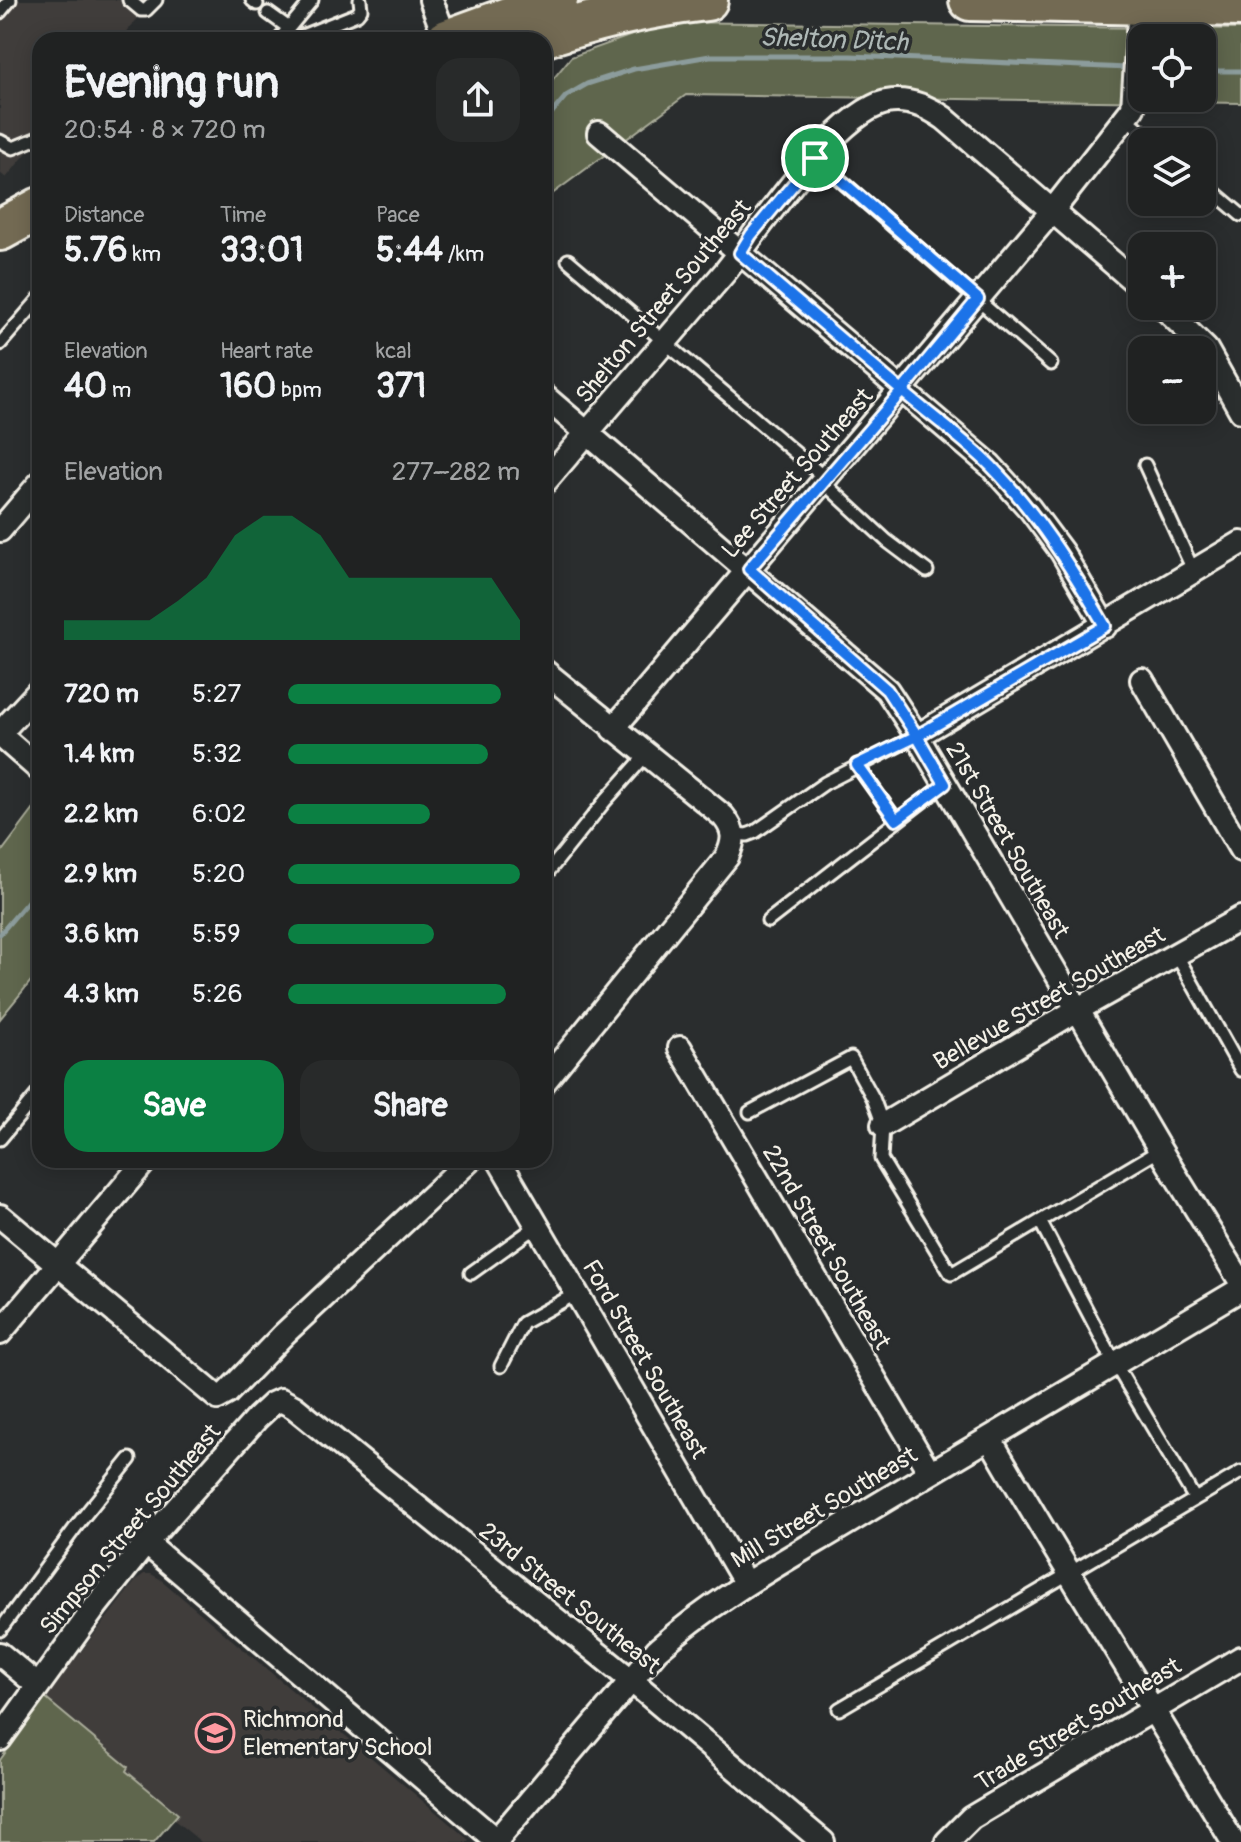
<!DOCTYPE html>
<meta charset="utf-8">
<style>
:root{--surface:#202222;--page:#282a2a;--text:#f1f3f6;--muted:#a2a4a5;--line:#3d3f40;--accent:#0b8043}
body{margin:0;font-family:Pangolin,sans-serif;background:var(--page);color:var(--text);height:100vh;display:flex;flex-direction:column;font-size:30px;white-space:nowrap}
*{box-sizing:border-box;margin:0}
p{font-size:26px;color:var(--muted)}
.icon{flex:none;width:44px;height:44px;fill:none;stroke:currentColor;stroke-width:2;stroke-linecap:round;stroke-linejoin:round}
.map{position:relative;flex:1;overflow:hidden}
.details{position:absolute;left:32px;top:32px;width:520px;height:1136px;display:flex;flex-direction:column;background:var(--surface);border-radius:24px;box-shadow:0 4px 20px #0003,0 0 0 2px var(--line)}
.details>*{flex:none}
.tools{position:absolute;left:1128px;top:24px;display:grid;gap:16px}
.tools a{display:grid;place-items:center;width:88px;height:88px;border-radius:16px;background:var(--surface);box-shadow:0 4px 20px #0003,0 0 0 2px var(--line);font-size:40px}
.pin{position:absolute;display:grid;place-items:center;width:68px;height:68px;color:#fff;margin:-34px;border:4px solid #fff;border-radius:50%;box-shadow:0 2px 8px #0007}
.round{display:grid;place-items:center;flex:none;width:84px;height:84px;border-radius:24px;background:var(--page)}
.head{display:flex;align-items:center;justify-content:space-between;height:136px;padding:0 32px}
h1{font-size:44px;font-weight:700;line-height:60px}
.figures{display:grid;grid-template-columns:repeat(3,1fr);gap:12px;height:136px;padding:8px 32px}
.figures div{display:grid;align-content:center}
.figures b{font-size:34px;font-weight:700}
.figures small{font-size:22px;font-weight:400}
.figures p{font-size:22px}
.chart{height:224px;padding:16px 32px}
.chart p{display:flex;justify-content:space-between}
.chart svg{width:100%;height:144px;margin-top:8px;fill:var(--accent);opacity:.7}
.action{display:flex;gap:16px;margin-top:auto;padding:16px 32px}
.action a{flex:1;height:92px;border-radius:24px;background:var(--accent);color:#fff;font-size:32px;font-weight:700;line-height:92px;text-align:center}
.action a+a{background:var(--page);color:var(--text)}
ul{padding:0 32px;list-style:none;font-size:26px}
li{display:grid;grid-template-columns:128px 96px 1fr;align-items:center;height:60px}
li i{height:20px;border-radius:10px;background:var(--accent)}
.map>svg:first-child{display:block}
.built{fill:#3f3c3b}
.green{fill:#5f664d;stroke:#aaac9a;stroke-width:2;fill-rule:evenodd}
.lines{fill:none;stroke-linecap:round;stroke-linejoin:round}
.stream{stroke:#8c9c9c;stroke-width:5}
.lane-casing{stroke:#f4f1e8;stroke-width:17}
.street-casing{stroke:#f4f1e8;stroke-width:28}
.highway-casing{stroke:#f4f1e8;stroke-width:46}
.lane{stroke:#2a2d2e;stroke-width:11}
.street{stroke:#2a2d2e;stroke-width:22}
.highway{stroke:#736b52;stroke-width:40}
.route-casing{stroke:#fff;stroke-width:16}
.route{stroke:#1a73e8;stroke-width:10}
.labels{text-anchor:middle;stroke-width:7;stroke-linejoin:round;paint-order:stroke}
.street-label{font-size:24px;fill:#f4f1e8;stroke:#2a2d2e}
.poi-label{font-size:24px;fill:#f4f1e8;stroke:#2a2d2e;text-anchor:start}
.water-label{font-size:26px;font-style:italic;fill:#aeb8b6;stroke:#2a2d2e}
</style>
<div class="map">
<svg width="1241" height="1842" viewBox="0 0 1241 1842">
<rect width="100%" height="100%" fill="#2a2d2e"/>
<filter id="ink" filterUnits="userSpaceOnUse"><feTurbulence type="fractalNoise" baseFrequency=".0125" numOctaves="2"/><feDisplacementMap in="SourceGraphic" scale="16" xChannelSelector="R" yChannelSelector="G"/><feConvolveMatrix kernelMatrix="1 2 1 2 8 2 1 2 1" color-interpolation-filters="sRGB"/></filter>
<g filter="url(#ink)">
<!-- built -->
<path class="built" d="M 0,0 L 153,0 L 120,40 L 40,40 L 40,137 L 6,178 L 0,173 Z
M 144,1574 L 151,1574 L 160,1579 L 469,1840 L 467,1842 L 201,1842 L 173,1819 L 177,1814 L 126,1771 L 128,1767 L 45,1698 L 137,1579 Z"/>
<!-- green -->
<path class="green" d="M 668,22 L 1241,29 L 1241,103 L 686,95 L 544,200 L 544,90 L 571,57 ZM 1142,38 L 1202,38 L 1202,98 L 1142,98 Z
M 40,801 L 40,970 L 0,1019 L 0,854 Z
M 45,1698 L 128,1767 L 126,1771 L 178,1814 L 154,1842 L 0,1842 L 0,1760 Z"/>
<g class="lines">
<!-- stream -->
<path class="stream" d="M 1202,71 L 1241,71
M 544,122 L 566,96 L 587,84 L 634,69 L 710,56 L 851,56 L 1128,68
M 0,934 L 40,887"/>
<defs>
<path id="lane" d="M 129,0 L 141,10 L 146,10 L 156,0
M 252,0 L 257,4
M 0,12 L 10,0
M 268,13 L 289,28
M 279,40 L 312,0
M 292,40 L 357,14 L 361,9 L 360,0
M 1126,118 L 1155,142
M 0,141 L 13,148 L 40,137
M 815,158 L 1051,364
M 1202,182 L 1241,215
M 568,260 L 826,479
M 0,344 L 40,298
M 1145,465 L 1194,572
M 823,482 L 887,541 L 927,571
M 857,765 L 896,820
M 734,834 L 747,835 L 755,832 L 825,783 L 917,736
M 544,877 L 605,801 L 646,755
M 768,921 L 945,784
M 1176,954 L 1241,1070
M 750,1112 L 851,1058 L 873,1098 L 883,1125 L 881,1159 L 951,1274 L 1160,1150
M 0,1139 L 40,1091
M 1040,1221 L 1115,1364 L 1195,1499
M 471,1273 L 538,1225
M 501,1366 L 523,1323 L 577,1293
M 0,1630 L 81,1520 L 130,1459
M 839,1709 L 1241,1472"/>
<path id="street" d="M 431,0 L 446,40
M 599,133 L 990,465 L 1030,509 L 1062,552 L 1105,626
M 1162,306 L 1206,349 L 1241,411
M 544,396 L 887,690 L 917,736 L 1160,1150 L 1241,1282
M 544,483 L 725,272 C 760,229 834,114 886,102 C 907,98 927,106 944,118 L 1142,288
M 0,530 L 40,483
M 544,671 L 723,816 C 735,830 735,840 727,857 L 544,1082
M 1142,680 L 1241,850
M 613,729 L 1053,210 L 1133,108 L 1140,4
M 0,733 L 40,690
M 0,735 L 40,770
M 917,736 L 1241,543
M 680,1048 L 930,1473
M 883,1125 L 1077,1010 L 1241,918
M 499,1160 L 746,1584
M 0,1216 L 218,1398 L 227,1393 L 284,1334 L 470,1160
M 0,1333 L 146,1160
M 990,1439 C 1068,1575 1153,1707 1233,1842
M 146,1543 L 498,1842
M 0,1654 L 37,1685
M 0,1739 L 96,1606 L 146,1543 L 257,1418 L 272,1404 L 281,1400 L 294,1407 L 632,1681 L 823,1842
M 495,1842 L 657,1650 C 718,1596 790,1558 859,1516 C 986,1439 1114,1365 1241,1289
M 947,1842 L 971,1818 L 1241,1658"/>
<path id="highway" d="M 970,0 L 1241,6
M 447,40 L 557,0
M 534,40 C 591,20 647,7 707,0
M 0,230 L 40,208"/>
</defs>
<!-- lane casing -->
<use href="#lane" class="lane-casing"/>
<!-- street casing -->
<use href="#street" class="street-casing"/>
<!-- highway casing -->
<use href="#highway" class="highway-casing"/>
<!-- lane -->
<use href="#lane" class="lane"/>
<!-- street -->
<use href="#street" class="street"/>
<!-- highway -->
<use href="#highway" class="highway"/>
</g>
</g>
<g class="lines" filter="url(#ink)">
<defs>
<path id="route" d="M 815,158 L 751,235 L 740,253 L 902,391 L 749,569 L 887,690 L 917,736 L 857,765 L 896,820 L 945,784 L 917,736 L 1105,626 C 1072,569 1038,514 991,466 C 964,439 931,416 902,391 L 978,299 L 815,158"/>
</defs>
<!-- route casing -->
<use href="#route" class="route-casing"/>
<!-- route -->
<use href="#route" class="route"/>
</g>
<!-- icons -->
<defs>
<symbol id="school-ring" viewBox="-11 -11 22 22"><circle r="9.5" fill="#2a2d2e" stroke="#ff9aa2" stroke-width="1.5"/><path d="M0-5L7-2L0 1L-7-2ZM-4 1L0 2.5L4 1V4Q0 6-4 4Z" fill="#ff9aa2"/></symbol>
</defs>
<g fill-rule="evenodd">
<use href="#school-ring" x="193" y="1711" width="44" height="44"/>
</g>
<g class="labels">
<!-- street labels -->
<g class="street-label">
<text transform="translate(663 301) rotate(-50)" y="8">Shelton Street Southeast</text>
<text transform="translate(797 473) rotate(-49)" y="8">Lee Street Southeast</text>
<text transform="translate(1008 840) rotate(60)" y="8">21st Street Southeast</text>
<text transform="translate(1049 998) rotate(-30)" y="8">Bellevue Street Southeast</text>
<text transform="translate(827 1247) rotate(60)" y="8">22nd Street Southeast</text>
<text transform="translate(645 1359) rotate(60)" y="8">Ford Street Southeast</text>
<text transform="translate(824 1507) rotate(-31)" y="8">Mill Street Southeast</text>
<text transform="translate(130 1529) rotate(-50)" y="8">Simpson Street Southeast</text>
<text transform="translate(570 1598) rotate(39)" y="8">23rd Street Southeast</text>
<text transform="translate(1078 1724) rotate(-31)" y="8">Trade Street Southeast</text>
</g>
<!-- poi labels -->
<g class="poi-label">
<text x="243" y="1727">Richmond<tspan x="243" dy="28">Elementary School</tspan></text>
</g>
<!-- water labels -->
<g class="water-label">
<text transform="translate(834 39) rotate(2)" y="9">Shelton Ditch</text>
</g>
</g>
</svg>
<div class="tools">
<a><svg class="icon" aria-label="locate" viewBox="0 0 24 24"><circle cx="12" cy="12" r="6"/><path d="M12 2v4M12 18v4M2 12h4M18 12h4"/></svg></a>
<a><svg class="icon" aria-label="layers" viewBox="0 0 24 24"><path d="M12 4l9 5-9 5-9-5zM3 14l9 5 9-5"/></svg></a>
<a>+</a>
<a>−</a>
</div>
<div class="pin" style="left:815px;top:158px;background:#1e9e55"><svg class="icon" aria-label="arrive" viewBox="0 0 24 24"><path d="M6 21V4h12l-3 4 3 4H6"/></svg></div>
<section class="details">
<div class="head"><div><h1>Evening run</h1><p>20:54 · 8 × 720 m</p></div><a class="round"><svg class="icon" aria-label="share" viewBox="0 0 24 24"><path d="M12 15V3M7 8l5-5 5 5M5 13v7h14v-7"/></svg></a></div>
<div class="figures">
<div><p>Distance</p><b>5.76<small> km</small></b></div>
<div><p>Time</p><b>33:01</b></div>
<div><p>Pace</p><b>5:44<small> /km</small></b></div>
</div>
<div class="figures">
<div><p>Elevation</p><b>40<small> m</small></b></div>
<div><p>Heart rate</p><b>160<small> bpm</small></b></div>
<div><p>kcal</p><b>371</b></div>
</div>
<div class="chart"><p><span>Elevation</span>277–282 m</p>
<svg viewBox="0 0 160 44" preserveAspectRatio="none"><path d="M0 44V38L10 38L20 38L30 38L40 32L50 25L60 12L70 6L80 6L90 12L100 25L110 25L120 25L130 25L140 25L150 25L160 38V44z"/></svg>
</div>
<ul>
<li><b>720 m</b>5:27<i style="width:92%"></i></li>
<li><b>1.4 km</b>5:32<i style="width:86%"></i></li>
<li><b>2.2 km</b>6:02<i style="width:61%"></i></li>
<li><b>2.9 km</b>5:20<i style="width:100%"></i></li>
<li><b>3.6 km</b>5:59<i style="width:63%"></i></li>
<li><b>4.3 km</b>5:26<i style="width:94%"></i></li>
</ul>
<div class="action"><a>Save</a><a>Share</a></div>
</section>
</div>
